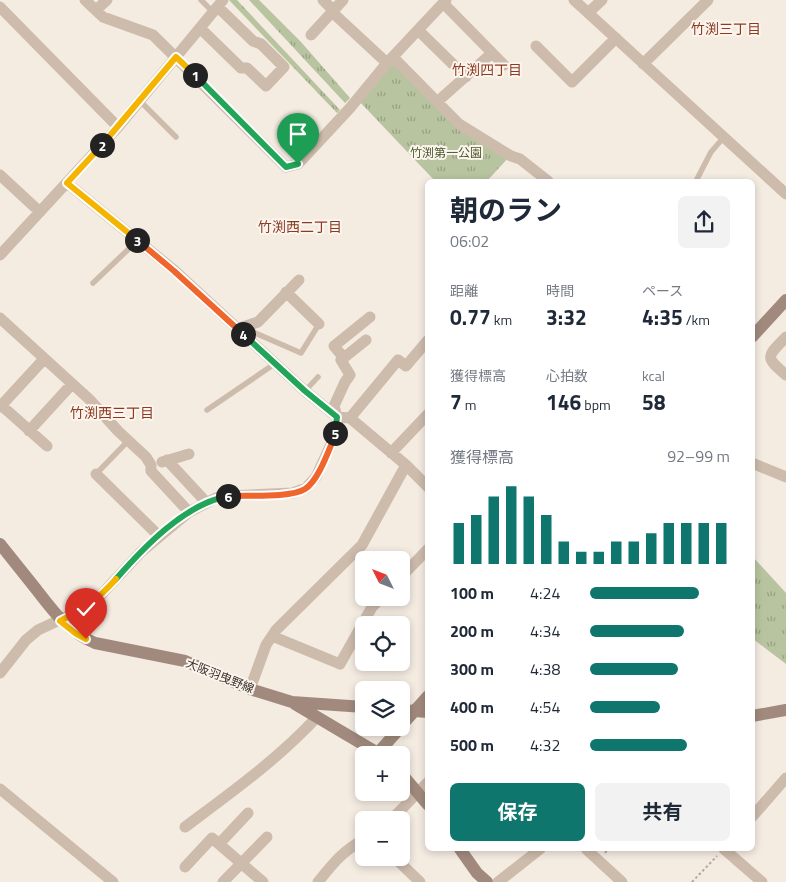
<!DOCTYPE html>
<html lang="ja">
<meta charset="utf-8">
<style>
:root{--surface:#fff;--page:#f2f2f3;--text:#1f2937;--muted:#747a83;--accent:#0f766e}
body{margin:0;font-family:"Titillium Web","Noto Sans JP",sans-serif;background:var(--page);color:var(--text);height:100vh;display:flex;flex-direction:column;font-size:19px;white-space:nowrap}
*{box-sizing:border-box;margin:0}
p{font-size:16px;color:var(--muted)}
.icon{flex:none;width:28px;height:28px;fill:none;stroke:currentColor;stroke-width:2;stroke-linecap:round;stroke-linejoin:round}
.map{position:relative;flex:1;overflow:hidden}
.drawer{position:absolute;left:425px;top:179px;width:330px;height:672px;display:flex;flex-direction:column;background:var(--surface);border-radius:8px;box-shadow:0 2px 8px #0003}
.drawer>*{flex:none}
.needle{width:32px;rotate:312deg}
.tools{position:absolute;left:355px;top:551px;display:grid;gap:10px}
.tools a{display:grid;place-items:center;width:55px;height:55px;border-radius:8px;background:var(--surface);box-shadow:0 2px 8px #0003;font-size:25px}
.pin{position:absolute;display:grid;place-items:center;width:42px;height:42px;color:#fff;margin:-51px -21px;border-radius:50% 50% 50% 0;rotate:-45deg;box-shadow:0 0 5px #0007}
.pin .icon{rotate:45deg}
.km{position:absolute;width:25px;height:25px;margin:-12px;border-radius:50%;background:#222;color:#fff;font-size:14px;line-height:25px;text-align:center}
.round{display:grid;place-items:center;flex:none;width:52px;height:52px;border-radius:8px;background:var(--page)}
.head{display:flex;align-items:center;justify-content:space-between;height:85px;padding:0 25px}
h1{font-size:28px;font-weight:700;line-height:38px}
.figures{display:grid;grid-template-columns:repeat(3,1fr);gap:8px;height:85px;padding:5px 25px}
.figures div{display:grid;align-content:center}
.figures b{font-size:21px;font-weight:700}
.figures small{font-size:14px;font-weight:400}
.figures p{font-size:14px}
.chart{height:140px;padding:10px 25px}
.chart p{display:flex;justify-content:space-between}
.chart svg{width:100%;height:90px;margin-top:5px;stroke:var(--accent);stroke-width:6}
.primary-button{display:flex;gap:10px;margin-top:auto;padding:10px 25px}
.primary-button a{flex:1;height:58px;border-radius:8px;background:var(--accent);color:#fff;font-size:20px;font-weight:700;line-height:58px;text-align:center}
.primary-button a+a{background:var(--page);color:var(--text)}
ul{padding:0 25px;list-style:none;font-size:16px}
li{display:grid;grid-template-columns:80px 60px 1fr;align-items:center;height:38px}
li i{height:12px;border-radius:6px;background:var(--accent)}
.map>svg:first-child{display:block}
.grass{fill:url(#grass-tufts)}
.lines{fill:none;stroke-linecap:round;stroke-linejoin:round}
.path{stroke:#b9a596;stroke-width:2;stroke-dasharray:2.5 2.5;stroke-linecap:butt}
.lane{stroke:#cdbbac;stroke-width:5.5}
.street{stroke:#cdbbac;stroke-width:11}
.secondary{stroke:#a18a7d;stroke-width:12}
.split-1-casing{stroke:#fff;stroke-width:10}
.split-2-casing{stroke:#fff;stroke-width:10}
.split-3-casing{stroke:#fff;stroke-width:10}
.split-4-casing{stroke:#fff;stroke-width:10}
.split-5-casing{stroke:#fff;stroke-width:10}
.split-6-casing{stroke:#fff;stroke-width:10}
.split-7-casing{stroke:#fff;stroke-width:10}
.split-8-casing{stroke:#fff;stroke-width:10}
.split-1{stroke:#22a559;stroke-width:6}
.split-2{stroke:#f5b400;stroke-width:6}
.split-3{stroke:#f5b400;stroke-width:6}
.split-4{stroke:#f0652b;stroke-width:6}
.split-5{stroke:#22a559;stroke-width:6}
.split-6{stroke:#f0652b;stroke-width:6}
.split-7{stroke:#22a559;stroke-width:6}
.split-8{stroke:#f5b400;stroke-width:6}
.labels{text-anchor:middle;stroke-width:4;stroke-linejoin:round;paint-order:stroke}
.park-label{font-size:12px;fill:#4a5a2e;stroke:#fbf5ee}
.street-label{font-size:12px;fill:#3b302b;stroke:#fbf5ee}
.neighbourhood-label{font-size:14px;fill:#8c3b22;stroke:#fbf5ee}
</style>
<div class="map">
<svg width="786" height="882" viewBox="0 0 786 882">
<defs>
<pattern id="grass-tufts" width="24" height="20" patternUnits="userSpaceOnUse" patternTransform="scale(1.25)"><rect width="24" height="20" fill="#b8c4a0"/><path d="M3 7l-1-3M5 7V3M7 7l1-3M15 17l-1-3M17 17v-4M19 17l1-3" fill="none" stroke="#97a083"/></pattern>
</defs>
<rect width="100%" height="100%" fill="#f4ebe1"/>
<!-- grass -->
<path class="grass" d="M 229,0 L 237,0 L 340,110 L 337,113 Z
M 249,0 L 259,0 L 301,42 L 350,98 L 345,103 Z
M 390,65 L 397,65 L 457,126 L 509,157 L 487,181 L 435,181 L 359,101 Z
M 753,557 L 786,593 L 786,664 L 753,639 Z"/>
<g class="lines">
<!-- path -->
<path class="path" d="M 605,853 L 608,849
M 692,882 L 717,856"/>
<!-- lane -->
<path class="lane" d="M 201,0 L 213,12
M 140,101 L 176,137
M 696,181 L 711,152 L 724,137
M 93,283 L 137,241
M 248,325 L 253,332 L 301,353 L 319,324
M 305,391 L 318,377
M 207,410 L 270,367
M 96,474 L 128,441"/>
<!-- street -->
<path class="street" d="M 85,0 L 103,17 L 153,35 L 286,167 L 298,164 L 350,108 L 387,63 L 446,0
M 323,0 L 333,10
M 574,0 L 786,194
M 443,3 L 504,65
M 0,7 L 118,127
M 96,10 L 107,0
M 332,12 L 387,63
M 588,13 L 602,0
M 200,28 L 241,68 L 247,68 L 266,86 L 284,67 L 261,44 L 253,41 L 218,7
M 418,30 L 466,77
M 311,35 L 343,0
M 536,46 L 572,82 L 616,38
M 393,57 L 459,124 L 511,156 L 520,159 L 548,181
M 643,64 L 708,0
M 437,102 L 492,53
M 0,175 L 40,212
M 67,183 L 175,271 L 305,391 L 337,417 L 350,418 L 406,465 L 428,487
M 0,255 L 118,127 L 223,0
M 286,292 L 319,324
M 0,318 L 89,399 L 118,431 L 146,457 L 151,465 L 151,471 L 189,512
M 237,329 L 258,322 L 299,280
M 786,337 C 767,357 764,356 786,375
M 344,358 L 334,346 L 370,317
M 1,405 L 47,446
M 0,407 L 44,359
M 350,418 L 398,360 L 406,366 L 428,340
M 29,431 L 72,384
M 391,453 L 428,414
M 167,460 L 206,502
M 162,462 L 189,454
M 752,463 L 786,477
M 96,474 L 159,536
M 401,577 L 428,549
M 272,636 L 340,664 L 372,607 L 381,598
M 0,673 L 26,640 L 38,630 L 81,610 L 99,597 L 141,552 L 189,512 L 216,498 L 229,496 L 293,493 L 306,488 L 316,477 L 334,438 L 337,417 L 334,406 L 345,382 L 350,375 L 341,360 L 366,340
M 250,689 L 266,645 L 276,630 L 362,545 L 406,465
M 0,789 L 113,882
M 752,817 L 786,778
M 391,820 L 428,782
M 185,827 C 232,792 278,759 317,717
M 219,844 L 248,813
M 586,849 L 622,882
M 724,849 L 762,882
M 395,858 L 420,882
M 185,867 L 212,838 L 263,882
M 223,882 L 267,837
M 318,882 C 335,861 341,853 364,839
M 498,882 L 540,849"/>
<!-- secondary -->
<path class="secondary" d="M 752,337 L 786,300
M 0,544 C 12,559 24,574 36,589 C 53,611 68,632 95,643 L 185,661 L 250,689 L 292,702 L 364,707
M 295,704 L 381,755
M 401,710 L 428,712
M 752,716 L 786,710
M 401,726 L 428,696
M 378,753 L 400,728
M 401,773 L 428,805
M 460,849 L 477,873 L 487,882"/>
</g>
<g class="lines">
<defs>
<path id="split-1" d="M 195,75 L 286,167 L 298,164"/>
<path id="split-2" d="M 102,145 L 176,57 L 195,75"/>
<path id="split-3" d="M 102,145 L 67,183 L 137,240"/>
<path id="split-4" d="M 137,240 L 174,271 L 243,334"/>
<path id="split-5" d="M 243,334 L 305,391 L 337,417 L 335,433"/>
<path id="split-6" d="M 228,496 C 247,495 291,498 305,489 C 318,481 328,452 334,438 L 335,433"/>
<path id="split-7" d="M 116,579 C 144,547 185,504 228,496"/>
<path id="split-8" d="M 86,639 L 75,633 L 60,621 C 86,608 97,600 116,579"/>
</defs>
<!-- split-1 casing -->
<use href="#split-1" class="split-1-casing"/>
<!-- split-2 casing -->
<use href="#split-2" class="split-2-casing"/>
<!-- split-3 casing -->
<use href="#split-3" class="split-3-casing"/>
<!-- split-4 casing -->
<use href="#split-4" class="split-4-casing"/>
<!-- split-5 casing -->
<use href="#split-5" class="split-5-casing"/>
<!-- split-6 casing -->
<use href="#split-6" class="split-6-casing"/>
<!-- split-7 casing -->
<use href="#split-7" class="split-7-casing"/>
<!-- split-8 casing -->
<use href="#split-8" class="split-8-casing"/>
<!-- split-1 -->
<use href="#split-1" class="split-1"/>
<!-- split-2 -->
<use href="#split-2" class="split-2"/>
<!-- split-3 -->
<use href="#split-3" class="split-3"/>
<!-- split-4 -->
<use href="#split-4" class="split-4"/>
<!-- split-5 -->
<use href="#split-5" class="split-5"/>
<!-- split-6 -->
<use href="#split-6" class="split-6"/>
<!-- split-7 -->
<use href="#split-7" class="split-7"/>
<!-- split-8 -->
<use href="#split-8" class="split-8"/>
</g>
<g class="labels">
<!-- park labels -->
<g class="park-label">
<text x="446" y="157">竹渕第一公園</text>
</g>
<!-- street labels -->
<g class="street-label">
<text transform="translate(220 676) rotate(22)" y="4">大阪羽曳野線</text>
</g>
<!-- neighbourhood labels -->
<g class="neighbourhood-label">
<text x="726" y="34">竹渕三丁目</text>
<text x="487" y="75">竹渕四丁目</text>
<text x="300" y="232">竹渕西二丁目</text>
<text x="112" y="418">竹渕西三丁目</text>
</g>
</g>
</svg>
<div class="tools">
<a><svg class="needle" viewBox="-14 -14 28 28"><path d="M0-13l5 13h-10z" fill="#e53935"/><path d="M0 13l5-13h-10z" fill="#747a83"/></svg></a>
<a><svg class="icon" aria-label="locate" viewBox="0 0 24 24"><circle cx="12" cy="12" r="6"/><path d="M12 2v4M12 18v4M2 12h4M18 12h4"/></svg></a>
<a><svg class="icon" aria-label="layers" viewBox="0 0 24 24"><path d="M12 4l9 5-9 5-9-5zM3 14l9 5 9-5"/></svg></a>
<a>+</a>
<a>−</a>
</div>
<div class="pin" style="left:298px;top:164px;background:#1e9e55"><svg class="icon" aria-label="arrive" viewBox="0 0 24 24"><path d="M6 21V4h12l-3 4 3 4H6"/></svg></div>
<div class="pin" style="left:86px;top:639px;background:#d93025"><svg class="icon" aria-label="check" viewBox="0 0 24 24"><path d="M5 12l5 5 9-10"/></svg></div>
<b class="km" style="left:195px;top:75px">1</b>
<b class="km" style="left:102px;top:145px">2</b>
<b class="km" style="left:137px;top:240px">3</b>
<b class="km" style="left:243px;top:334px">4</b>
<b class="km" style="left:335px;top:433px">5</b>
<b class="km" style="left:228px;top:496px">6</b>
<section class="drawer">
<div class="head"><div><h1>朝のラン</h1><p>06:02</p></div><a class="round"><svg class="icon" aria-label="share" viewBox="0 0 24 24"><path d="M12 15V3M7 8l5-5 5 5M5 13v7h14v-7"/></svg></a></div>
<div class="figures">
<div><p>距離</p><b>0.77<small> km</small></b></div>
<div><p>時間</p><b>3:32</b></div>
<div><p>ペース</p><b>4:35<small> /km</small></b></div>
</div>
<div class="figures">
<div><p>獲得標高</p><b>7<small> m</small></b></div>
<div><p>心拍数</p><b>146<small> bpm</small></b></div>
<div><p>kcal</p><b>58</b></div>
</div>
<div class="chart"><p><span>獲得標高</span>92–99 m</p>
<svg viewBox="0 0 160 44" preserveAspectRatio="none"><path d="M5 44V24M15 44V20M25 44V11M35 44V6M45 44V11M55 44V20M65 44V33M75 44V38M85 44V38M95 44V33M105 44V33M115 44V29M125 44V24M135 44V24M145 44V24M155 44V24"/></svg>
</div>
<ul>
<li><b>100 m</b>4:24<i style="width:78%"></i></li>
<li><b>200 m</b>4:34<i style="width:67%"></i></li>
<li><b>300 m</b>4:38<i style="width:63%"></i></li>
<li><b>400 m</b>4:54<i style="width:50%"></i></li>
<li><b>500 m</b>4:32<i style="width:69%"></i></li>
</ul>
<div class="primary-button"><a>保存</a><a>共有</a></div>
</section>
</div>
